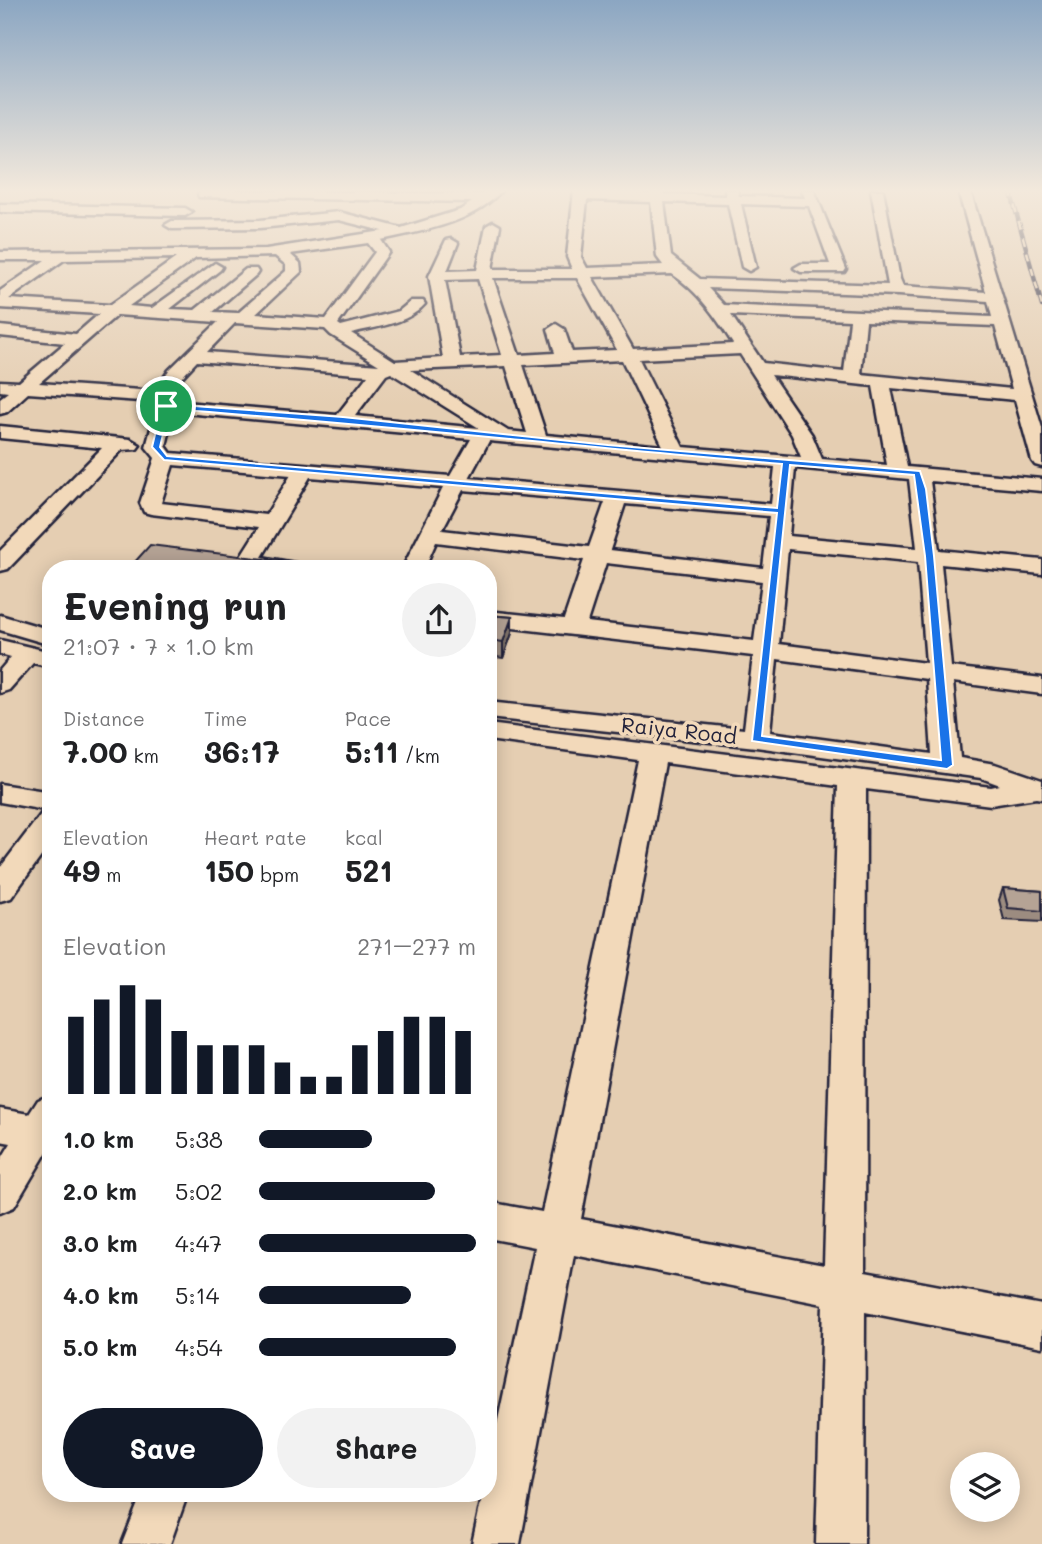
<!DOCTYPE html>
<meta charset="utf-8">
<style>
:root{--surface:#fff;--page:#f2f2f2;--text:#202124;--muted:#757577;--accent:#111827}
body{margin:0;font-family:Mali,sans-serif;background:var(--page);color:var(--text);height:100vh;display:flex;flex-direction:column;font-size:26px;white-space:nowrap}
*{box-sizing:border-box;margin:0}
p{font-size:23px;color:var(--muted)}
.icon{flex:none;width:38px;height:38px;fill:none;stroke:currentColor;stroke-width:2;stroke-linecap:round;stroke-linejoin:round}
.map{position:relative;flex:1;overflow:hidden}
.side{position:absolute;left:42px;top:560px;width:455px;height:942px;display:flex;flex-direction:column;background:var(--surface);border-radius:28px;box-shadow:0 4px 18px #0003}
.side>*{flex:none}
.buttons{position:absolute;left:950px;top:1452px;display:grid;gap:14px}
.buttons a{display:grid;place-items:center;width:70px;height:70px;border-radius:50%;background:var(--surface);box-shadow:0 4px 18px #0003;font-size:35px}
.pin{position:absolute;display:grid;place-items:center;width:60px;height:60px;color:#fff;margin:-30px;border:4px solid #fff;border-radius:50%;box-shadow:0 2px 7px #0007}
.round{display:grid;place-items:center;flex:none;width:74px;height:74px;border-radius:37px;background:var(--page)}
.head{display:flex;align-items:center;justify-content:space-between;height:119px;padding:0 21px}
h1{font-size:38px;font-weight:700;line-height:52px}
.metrics{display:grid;grid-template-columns:repeat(3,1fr);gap:10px;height:119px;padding:7px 21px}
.metrics div{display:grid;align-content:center}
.metrics b{font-size:30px;font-weight:700}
.metrics small{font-size:19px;font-weight:400}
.metrics p{font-size:19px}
.chart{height:196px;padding:14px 21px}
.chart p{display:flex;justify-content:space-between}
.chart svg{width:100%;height:126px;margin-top:7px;stroke:var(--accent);stroke-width:6}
.button{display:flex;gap:14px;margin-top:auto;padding:14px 21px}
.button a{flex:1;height:80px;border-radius:42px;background:var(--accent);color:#fff;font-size:28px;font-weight:700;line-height:80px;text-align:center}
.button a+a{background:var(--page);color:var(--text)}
ul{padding:0 21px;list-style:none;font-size:23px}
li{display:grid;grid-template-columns:112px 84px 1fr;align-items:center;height:52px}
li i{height:18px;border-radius:9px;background:var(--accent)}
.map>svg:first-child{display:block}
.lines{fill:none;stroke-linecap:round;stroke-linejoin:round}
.minor-casing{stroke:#22223b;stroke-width:5}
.minor{fill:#f2d9ba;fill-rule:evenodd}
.rail-casing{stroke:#22223b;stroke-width:4.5}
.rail{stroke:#f2d9ba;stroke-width:2.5;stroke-dasharray:8;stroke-linecap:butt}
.wall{fill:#9c8c80;stroke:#22223b;stroke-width:2}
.shaded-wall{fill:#7f7268;stroke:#22223b;stroke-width:2}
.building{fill:#b5a395;stroke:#22223b;stroke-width:2}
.route{fill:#1a73e8;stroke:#fff;stroke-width:2;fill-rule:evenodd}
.labels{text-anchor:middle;stroke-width:7;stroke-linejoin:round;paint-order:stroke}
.street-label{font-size:21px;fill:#22223b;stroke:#f2d9ba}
</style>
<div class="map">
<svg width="1042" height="1544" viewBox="0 0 1042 1544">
<rect width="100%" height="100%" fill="#e5ceb2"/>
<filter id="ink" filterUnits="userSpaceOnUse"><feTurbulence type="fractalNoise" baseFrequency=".0143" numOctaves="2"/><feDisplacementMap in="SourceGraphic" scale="14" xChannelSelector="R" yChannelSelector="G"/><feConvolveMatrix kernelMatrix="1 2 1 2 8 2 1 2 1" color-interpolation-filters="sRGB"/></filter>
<g filter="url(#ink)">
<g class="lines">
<defs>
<path id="minor" d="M 204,190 L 482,194 L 488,190 L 502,190 C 474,223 423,231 381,240 L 389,252 L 338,324 L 341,326 L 399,311 L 411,301 L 423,301 L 425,304 C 408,324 375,327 351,333 L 395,361 L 443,358 L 429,276 L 446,240 L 451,239 L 458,243 L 447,271 L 477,270 L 486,226 L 493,222 L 500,226 L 492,269 L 572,269 L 567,257 L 574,190 L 650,194 L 650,190 L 662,190 L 663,194 L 726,196 L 725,190 L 737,190 L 739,196 L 805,198 L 802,190 L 814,190 L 846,269 L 844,272 L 801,272 L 794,268 L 801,264 L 830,264 L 809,206 L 741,204 L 756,267 L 749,271 L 742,267 L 728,204 L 664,202 L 671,256 L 700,279 L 888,285 L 871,190 L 883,190 L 900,279 L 903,286 L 986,292 L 958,190 L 970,190 L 1042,428 L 1042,467 L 1035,465 L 1032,461 L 1015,400 L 891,388 L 907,467 L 1042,479 L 1042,491 L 930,481 L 939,550 L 1042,560 L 1042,574 L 941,564 L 951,667 L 1042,678 L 1042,694 L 953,682 L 960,758 L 995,764 L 1042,780 L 1042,799 L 1036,798 L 991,805 L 866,789 L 865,1272 L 1042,1305 L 1042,1347 L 865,1312 L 864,1544 L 816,1544 L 823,1304 L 574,1255 L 520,1544 L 472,1544 L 483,1493 L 488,1493 L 488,1467 L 535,1247 L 488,1238 L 488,1202 L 542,1212 L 638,760 L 488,740 L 488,724 L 991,787 L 1000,785 L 981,778 L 756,747 L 488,718 L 488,702 L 744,729 L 753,656 L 488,625 L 488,611 L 564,619 L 584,560 L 436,542 L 424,569 L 402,569 L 443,488 L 310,477 L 262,557 L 300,564 L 303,569 L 246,567 L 240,557 L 259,527 L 151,514 L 144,512 L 140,503 L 155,458 L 146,447 L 157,406 L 154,402 L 28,393 L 7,412 L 0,414 L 0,398 L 8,392 L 0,391 L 0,381 L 19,382 L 65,343 L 0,336 L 0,326 L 76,334 L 99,314 L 0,308 L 0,291 L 45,260 L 0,260 L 0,252 L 266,249 L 383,231 L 339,220 L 260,228 L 172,229 L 165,225 L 172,221 L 260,220 L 339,212 L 401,228 L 460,210 L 472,202 L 199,197 L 198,194 ZM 587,200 L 651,202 L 657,257 L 663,265 L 587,268 L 581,257 ZM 368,243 L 375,252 L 326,319 L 256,314 L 301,272 L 300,263 L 290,254 ZM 275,256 L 286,265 L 286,271 L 238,313 L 213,312 L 256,275 L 258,272 L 256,269 L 246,269 L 195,310 L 170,309 L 220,270 L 222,267 L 215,263 L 152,308 L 129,306 L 196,258 ZM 176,258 L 110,305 L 9,299 L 64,260 ZM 672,274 C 699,292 716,317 733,344 L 633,349 L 592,277 ZM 493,278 L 577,278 L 617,350 L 572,352 L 564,329 L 556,324 L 548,329 L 555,353 L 519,355 ZM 478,279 L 502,355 L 460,357 L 445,280 ZM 708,288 L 898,295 L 988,301 L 992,317 L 724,305 ZM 117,315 L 218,322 L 169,370 L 155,391 L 39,383 ZM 731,315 L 850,320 L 844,372 L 763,363 ZM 866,321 L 995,326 L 1012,389 L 861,374 ZM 235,323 L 325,329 L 331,335 L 379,365 L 207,352 ZM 740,354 L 792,435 L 801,457 L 683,447 L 639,359 ZM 622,360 L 663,446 L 546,435 L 523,365 ZM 197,361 L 368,375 L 337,415 L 172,401 L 169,397 L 182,377 ZM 506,366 L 527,433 L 508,431 L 411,370 ZM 391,373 L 479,428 L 355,416 L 386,375 ZM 771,375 L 873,386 L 887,465 L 822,459 L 812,435 ZM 174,412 L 471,439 L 450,476 L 171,453 L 166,446 ZM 489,441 L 775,467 L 771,504 L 469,478 ZM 173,465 L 291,475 L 266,515 L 161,503 ZM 795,468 L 909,479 L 917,548 L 789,536 ZM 463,490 L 605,502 L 589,547 L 442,530 ZM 625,504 L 769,516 L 763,568 L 610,550 ZM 788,549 L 918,562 L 926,663 L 779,644 ZM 606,563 L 762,581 L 754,641 L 587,622 ZM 777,659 L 927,679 L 932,754 L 770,732 ZM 665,763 L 838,786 L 824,1265 L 581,1219 Z
M 0,204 L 185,208 L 192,212 L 185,216 L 0,212 Z
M 0,426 L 130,439 L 140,445 L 137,449 L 122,450 L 8,569 L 0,571 L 0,551 L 102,448 L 0,438 Z
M 0,615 L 51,630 L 51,645 L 0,630 Z
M 0,640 L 51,652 L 51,667 L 33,663 L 9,690 L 0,693 L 0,670 L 11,657 L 0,654 Z
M 0,784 L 51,792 L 51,843 L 11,898 L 0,901 L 0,868 L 41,814 L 50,811 L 0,802 Z
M 51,1095 L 51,1150 L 48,1150 L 14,1207 L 0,1213 L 0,1161 L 11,1143 L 0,1141 L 0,1109 L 29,1114 L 38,1100 Z
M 142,1493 L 188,1493 L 170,1544 L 122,1544 Z"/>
</defs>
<!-- minor casing -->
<use href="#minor" class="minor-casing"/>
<!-- minor -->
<use href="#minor" class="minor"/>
<defs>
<path id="rail" d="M 1010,190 L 1042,306"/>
</defs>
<!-- rail casing -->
<use href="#rail" class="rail-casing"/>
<!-- rail -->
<use href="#rail" class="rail"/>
</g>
<!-- wall -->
<path class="wall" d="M 133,564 L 347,569 L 135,569 Z
M 488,615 L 512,617 L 512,633 L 503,658 L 488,656 Z
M 1003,888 L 1042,891 L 1042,922 L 1004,920 L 999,900 Z"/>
<!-- shaded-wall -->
<path class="shaded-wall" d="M 512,617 L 512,633 L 503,658 L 503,642 Z"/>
<!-- building -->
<path class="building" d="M 150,545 L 347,569 L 138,569 L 142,565 L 133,564 Z
M 488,615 L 512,617 L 503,642 L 488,640 Z
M 1003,888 L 1042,891 L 1042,911 L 1008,908 Z"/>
</g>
<!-- sky -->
<linearGradient id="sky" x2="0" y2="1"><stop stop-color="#8ba6c2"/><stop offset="0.47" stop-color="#f3e9dc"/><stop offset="1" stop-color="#f3e9dc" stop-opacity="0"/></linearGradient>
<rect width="1042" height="406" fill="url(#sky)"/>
<!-- route -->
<path class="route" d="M 166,404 L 343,417 L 608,445 L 920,471 L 926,489 L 934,556 L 953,765 L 947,769 L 752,741 L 777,513 L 164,460 L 152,447 L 162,406 ZM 169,409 C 374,424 578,447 782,464 L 777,508 L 167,456 L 160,447 ZM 790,465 L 914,475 L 925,556 L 941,760 L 762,736 Z"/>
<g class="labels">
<!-- street labels -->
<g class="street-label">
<text transform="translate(679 731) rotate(6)" y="7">Raiya Road</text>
</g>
</g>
</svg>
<div class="buttons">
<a><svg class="icon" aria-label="layers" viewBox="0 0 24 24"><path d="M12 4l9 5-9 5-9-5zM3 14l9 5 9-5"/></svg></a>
</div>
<div class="pin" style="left:166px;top:406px;background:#1e9e55"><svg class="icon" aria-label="arrive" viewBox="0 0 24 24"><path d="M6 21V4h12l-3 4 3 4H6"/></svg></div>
<section class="side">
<div class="head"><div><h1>Evening run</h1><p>21:07 · 7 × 1.0 km</p></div><a class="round"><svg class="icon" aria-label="share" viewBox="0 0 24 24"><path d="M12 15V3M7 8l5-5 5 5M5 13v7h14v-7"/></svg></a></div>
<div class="metrics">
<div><p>Distance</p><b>7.00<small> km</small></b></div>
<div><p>Time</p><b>36:17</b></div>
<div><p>Pace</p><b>5:11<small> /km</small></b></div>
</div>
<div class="metrics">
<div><p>Elevation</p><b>49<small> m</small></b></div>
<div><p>Heart rate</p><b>150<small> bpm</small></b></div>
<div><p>kcal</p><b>521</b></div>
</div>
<div class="chart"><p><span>Elevation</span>271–277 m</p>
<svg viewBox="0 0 160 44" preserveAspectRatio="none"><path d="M5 44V17M15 44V11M25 44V6M35 44V11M45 44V22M55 44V27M65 44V27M75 44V27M85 44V33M95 44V38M105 44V38M115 44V27M125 44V22M135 44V17M145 44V17M155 44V22"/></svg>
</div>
<ul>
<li><b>1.0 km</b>5:38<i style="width:52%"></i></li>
<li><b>2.0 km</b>5:02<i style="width:81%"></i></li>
<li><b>3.0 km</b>4:47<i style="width:100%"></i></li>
<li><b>4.0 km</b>5:14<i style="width:70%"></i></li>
<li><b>5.0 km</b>4:54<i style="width:91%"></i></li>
</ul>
<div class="button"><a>Save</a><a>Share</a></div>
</section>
</div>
